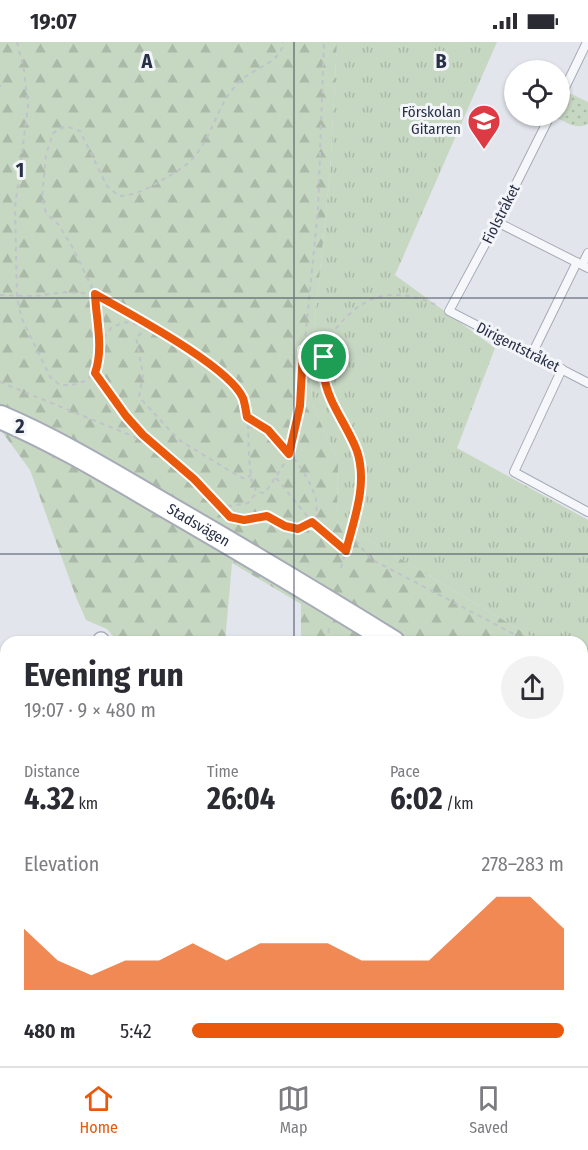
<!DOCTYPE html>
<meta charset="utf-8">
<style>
:root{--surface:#fff;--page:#f2f2f3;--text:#2b2b33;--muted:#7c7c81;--line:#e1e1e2;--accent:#ea580c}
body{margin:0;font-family:"Fira Sans Condensed",sans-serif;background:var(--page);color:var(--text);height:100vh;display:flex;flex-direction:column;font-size:22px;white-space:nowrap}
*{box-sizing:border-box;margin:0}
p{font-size:20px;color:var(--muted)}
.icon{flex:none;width:33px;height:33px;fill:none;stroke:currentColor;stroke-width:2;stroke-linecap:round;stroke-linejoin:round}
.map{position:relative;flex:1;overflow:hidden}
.side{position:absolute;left:0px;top:594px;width:588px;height:430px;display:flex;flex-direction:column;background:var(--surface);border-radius:18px 18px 0 0;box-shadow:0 2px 4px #0004}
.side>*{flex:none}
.controls{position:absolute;left:504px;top:18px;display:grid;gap:12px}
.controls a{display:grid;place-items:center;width:66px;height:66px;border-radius:50%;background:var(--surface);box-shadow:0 2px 4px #0004;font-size:30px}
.pin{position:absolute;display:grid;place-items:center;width:51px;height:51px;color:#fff;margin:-26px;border:3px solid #fff;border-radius:50%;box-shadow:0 2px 6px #0007}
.round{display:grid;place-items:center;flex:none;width:63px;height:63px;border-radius:32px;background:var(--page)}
.overview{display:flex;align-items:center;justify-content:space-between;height:102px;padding:0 24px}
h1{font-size:33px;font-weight:700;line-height:45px}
.stats{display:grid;grid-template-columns:repeat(3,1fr);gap:9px;height:102px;padding:6px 24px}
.stats div{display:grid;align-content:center}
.stats b{font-size:30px;font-weight:700}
.stats small{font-size:16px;font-weight:400}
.stats p{font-size:16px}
.chart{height:168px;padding:12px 24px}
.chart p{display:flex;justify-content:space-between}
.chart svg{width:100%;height:108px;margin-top:6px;fill:var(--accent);opacity:.7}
ul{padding:0 24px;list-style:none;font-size:20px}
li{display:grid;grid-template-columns:96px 72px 1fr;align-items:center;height:45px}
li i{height:15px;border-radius:8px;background:var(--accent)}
.status{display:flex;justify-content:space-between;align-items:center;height:42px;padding:0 30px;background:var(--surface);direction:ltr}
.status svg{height:16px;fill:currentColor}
.tabs{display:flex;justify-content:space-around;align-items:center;height:84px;border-top:2px solid var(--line);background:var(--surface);font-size:16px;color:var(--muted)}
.tabs a{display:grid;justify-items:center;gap:3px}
.tabs .current{color:var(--accent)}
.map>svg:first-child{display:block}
.grass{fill:url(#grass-tufts)}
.forest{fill:url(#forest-firs)}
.park{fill:url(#park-dots)}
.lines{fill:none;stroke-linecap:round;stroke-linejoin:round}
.service-casing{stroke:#a6abb7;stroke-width:10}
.minor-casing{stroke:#a6abb7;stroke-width:18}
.secondary-casing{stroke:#a6abb7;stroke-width:26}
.path{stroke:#c0c3cb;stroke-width:2;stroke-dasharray:4.5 4.5;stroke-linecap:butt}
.service{stroke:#f6f7fa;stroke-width:8}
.minor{stroke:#f6f7fa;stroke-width:15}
.secondary{stroke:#fff;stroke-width:22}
.route-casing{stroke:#fff;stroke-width:12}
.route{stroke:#ea580c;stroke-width:8}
.grid{fill:none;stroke:#283047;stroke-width:1.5;stroke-opacity:0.55}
.labels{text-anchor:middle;stroke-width:6;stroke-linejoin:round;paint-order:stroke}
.poi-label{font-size:15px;fill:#283047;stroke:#f3f5f9;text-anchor:end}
.street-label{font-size:15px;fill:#283047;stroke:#f3f5f9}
.grid-label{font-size:20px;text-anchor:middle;font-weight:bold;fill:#283047;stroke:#f3f5f9;stroke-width:6;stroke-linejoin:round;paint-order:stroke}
</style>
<div class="status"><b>19:07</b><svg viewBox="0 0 49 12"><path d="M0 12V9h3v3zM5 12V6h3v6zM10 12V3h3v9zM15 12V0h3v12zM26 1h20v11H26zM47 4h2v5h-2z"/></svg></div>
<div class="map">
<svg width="588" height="1024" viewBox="0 0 588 1024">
<defs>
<pattern id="grass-tufts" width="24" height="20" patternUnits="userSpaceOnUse" patternTransform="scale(1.5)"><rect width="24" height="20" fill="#c6d7c2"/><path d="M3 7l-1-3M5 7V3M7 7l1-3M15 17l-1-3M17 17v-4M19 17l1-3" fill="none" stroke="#aab9a8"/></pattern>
<pattern id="forest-firs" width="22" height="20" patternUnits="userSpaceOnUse" patternTransform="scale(1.5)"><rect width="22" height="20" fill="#c6d7c2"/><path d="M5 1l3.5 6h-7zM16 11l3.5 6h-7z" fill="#aab9a8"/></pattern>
<pattern id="park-dots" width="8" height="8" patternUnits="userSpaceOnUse" patternTransform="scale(1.5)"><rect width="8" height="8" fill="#c6d7c2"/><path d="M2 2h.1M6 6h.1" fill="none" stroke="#aab9a8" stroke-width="1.8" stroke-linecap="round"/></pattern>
</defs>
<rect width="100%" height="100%" fill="#e2e5ec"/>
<!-- grass -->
<path class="grass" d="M 337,0 L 497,0 L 395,233 L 495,306 L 457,406 L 588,478 L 588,628 L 582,625 L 582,600 L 540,600 L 337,479 L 338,419 L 312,362 L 311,316 L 330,131 Z"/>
<!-- forest -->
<path class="forest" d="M 0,0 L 337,0 L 330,131 L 311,316 L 312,362 L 338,419 L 337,479 L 540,600 L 301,600 L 301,562 L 232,521 L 225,600 L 118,600 L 107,587 L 86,578 L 76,555 L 30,428 L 0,387 Z
M 582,625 L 588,628 L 588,824 L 582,820 Z"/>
<!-- park -->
<path class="park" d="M 569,51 L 588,60 L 588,82 C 577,88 568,81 557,76 Z"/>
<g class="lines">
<defs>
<path id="service" d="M 560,56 L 587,0
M 550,74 L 497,180 L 449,269 L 588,341
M 497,180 L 588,226
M 582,223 L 588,211
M 532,312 L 577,220
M 562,327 L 514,430 L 588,470"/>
<path id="minor" d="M 101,598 L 101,600
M 0,721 L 6,731
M 582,930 L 588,935
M 0,934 L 6,928
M 0,949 L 6,957
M 23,1018 L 24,1024
M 468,1018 L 492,1024"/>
<g id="secondary">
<path id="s1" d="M 0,375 C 59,400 114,434 169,466 C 245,510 319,554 393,600"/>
<path d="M 582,718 L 588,722"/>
</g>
</defs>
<!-- service casing -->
<use href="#service" class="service-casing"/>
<!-- minor casing -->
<use href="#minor" class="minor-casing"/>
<!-- secondary casing -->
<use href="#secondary" class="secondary-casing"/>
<!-- path -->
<path class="path" d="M 17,0 L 24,28 L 28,64 L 15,165 L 17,257 L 22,277 L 50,335 L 60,343 L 72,343 L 85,339 L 95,331 L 98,322 L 100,300 L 112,285 L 126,280 L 152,286 L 216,326 L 242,355 L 248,379 L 249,416 L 252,442 L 257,450 L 265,451 L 288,416 L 300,364 L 304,308 L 318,168 L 324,0
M 0,43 L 0,45
M 0,253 L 35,254 L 65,250 L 95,252 L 149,284
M 149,286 L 136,295 L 143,333 L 139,355 L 179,398 L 235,432 L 245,437 L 251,433
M 100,300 L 95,252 L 73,206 L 58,182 L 46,171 L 42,156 L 46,113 L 53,91 L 66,84 L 80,89 L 107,144 L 119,154 C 136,153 147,147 162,138 C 173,132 187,124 195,114 C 214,90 218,60 240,39 C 253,26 282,21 283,0
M 304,308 L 324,315
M 95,331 L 126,374 L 143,393 L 179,423 L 212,455 L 230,464 L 248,461 L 257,450
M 0,340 L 130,393 L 158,407
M 276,436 L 312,480 L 346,509
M 212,455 C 217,461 224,472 231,475 C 242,481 253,475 264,475 C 286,475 297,502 317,473 C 316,466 317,459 315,454 C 305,424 274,389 247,375
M 350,492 L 371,517 L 529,600
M 341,526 C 350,493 364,459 360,424 C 358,410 352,398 346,386 C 338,370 328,353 324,336 C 317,305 338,279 361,263 C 385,247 414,252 438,264
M 328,600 L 329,585
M 582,631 L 588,634
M 582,754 L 588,757
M 0,757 L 6,766
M 397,1018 L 421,1024"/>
<!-- service -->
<use href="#service" class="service"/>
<!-- minor -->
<use href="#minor" class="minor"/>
<!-- secondary -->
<use href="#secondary" class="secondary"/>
</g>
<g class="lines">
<defs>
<path id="route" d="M 95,252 C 128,271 229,324 243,356 C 245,362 246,369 247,375 L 268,388 L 289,412 L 300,364 L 303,308 L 324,315 C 324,321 323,327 324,333 C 327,360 348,384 357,409 C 368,442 354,477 346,509 L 312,480 L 298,487 L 285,484 L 267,474 L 244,478 L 230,475 L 194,437 L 143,393 L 126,374 L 95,331 C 104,306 96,277 95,252 Z"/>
</defs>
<!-- route casing -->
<use href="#route" class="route-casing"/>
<!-- route -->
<use href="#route" class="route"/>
</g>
<!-- grid -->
<path class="grid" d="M 294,0 L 294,600M 0,256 L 588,256M 0,512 L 588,512M 0,768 L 6,768M 582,768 L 588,768M 294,1018 L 294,1024"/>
<!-- icons -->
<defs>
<symbol id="school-pin" viewBox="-11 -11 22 30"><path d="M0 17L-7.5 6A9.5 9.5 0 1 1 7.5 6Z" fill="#de3a44" stroke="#f3f5f9"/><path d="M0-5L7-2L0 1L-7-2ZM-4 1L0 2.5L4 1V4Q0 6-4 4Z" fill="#fff"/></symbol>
</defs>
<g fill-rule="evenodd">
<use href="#school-pin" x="465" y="60" width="38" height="52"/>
</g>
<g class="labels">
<!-- poi labels -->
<g class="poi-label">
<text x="461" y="75">Förskolan<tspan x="461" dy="17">Gitarren</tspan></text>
</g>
<!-- street labels -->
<g class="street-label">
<text transform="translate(501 172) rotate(-63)" y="5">Fiolstråket</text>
<text transform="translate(518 305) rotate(27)" y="5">Dirigentstråket</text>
<text dy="5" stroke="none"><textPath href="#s1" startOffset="226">Stadsvägen</textPath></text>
</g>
</g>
<g class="grid-label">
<text x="147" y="26">A</text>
<text x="441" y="26">B</text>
<text x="20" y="135">1</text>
<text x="20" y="391">2</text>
</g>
</svg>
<div class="controls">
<a><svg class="icon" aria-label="locate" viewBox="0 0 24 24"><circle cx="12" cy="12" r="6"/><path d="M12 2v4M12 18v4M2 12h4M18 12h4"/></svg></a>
</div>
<div class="pin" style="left:324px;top:315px;background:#1e9e55"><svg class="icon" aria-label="arrive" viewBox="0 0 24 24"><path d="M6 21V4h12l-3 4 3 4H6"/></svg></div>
<section class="side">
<div class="overview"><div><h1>Evening run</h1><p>19:07 · 9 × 480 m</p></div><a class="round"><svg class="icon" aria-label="share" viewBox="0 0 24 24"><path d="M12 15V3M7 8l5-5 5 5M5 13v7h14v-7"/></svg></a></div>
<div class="stats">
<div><p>Distance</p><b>4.32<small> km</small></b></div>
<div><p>Time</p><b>26:04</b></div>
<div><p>Pace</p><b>6:02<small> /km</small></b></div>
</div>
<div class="chart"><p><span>Elevation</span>278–283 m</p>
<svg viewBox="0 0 160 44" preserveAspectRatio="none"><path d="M0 44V19L10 32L20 38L30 32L40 32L50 25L60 32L70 25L80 25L90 25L100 32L110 32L120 32L130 19L140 6L150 6L160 19V44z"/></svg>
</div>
<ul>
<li><b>480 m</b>5:42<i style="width:100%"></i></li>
</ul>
</section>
</div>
<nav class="tabs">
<a class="current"><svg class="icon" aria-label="home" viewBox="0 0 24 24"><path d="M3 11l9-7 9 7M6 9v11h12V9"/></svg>Home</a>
<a><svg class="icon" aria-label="map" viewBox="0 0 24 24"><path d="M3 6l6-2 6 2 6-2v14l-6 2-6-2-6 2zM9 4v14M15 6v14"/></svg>Map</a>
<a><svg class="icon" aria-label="saved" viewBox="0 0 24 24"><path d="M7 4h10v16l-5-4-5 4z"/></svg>Saved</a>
</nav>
